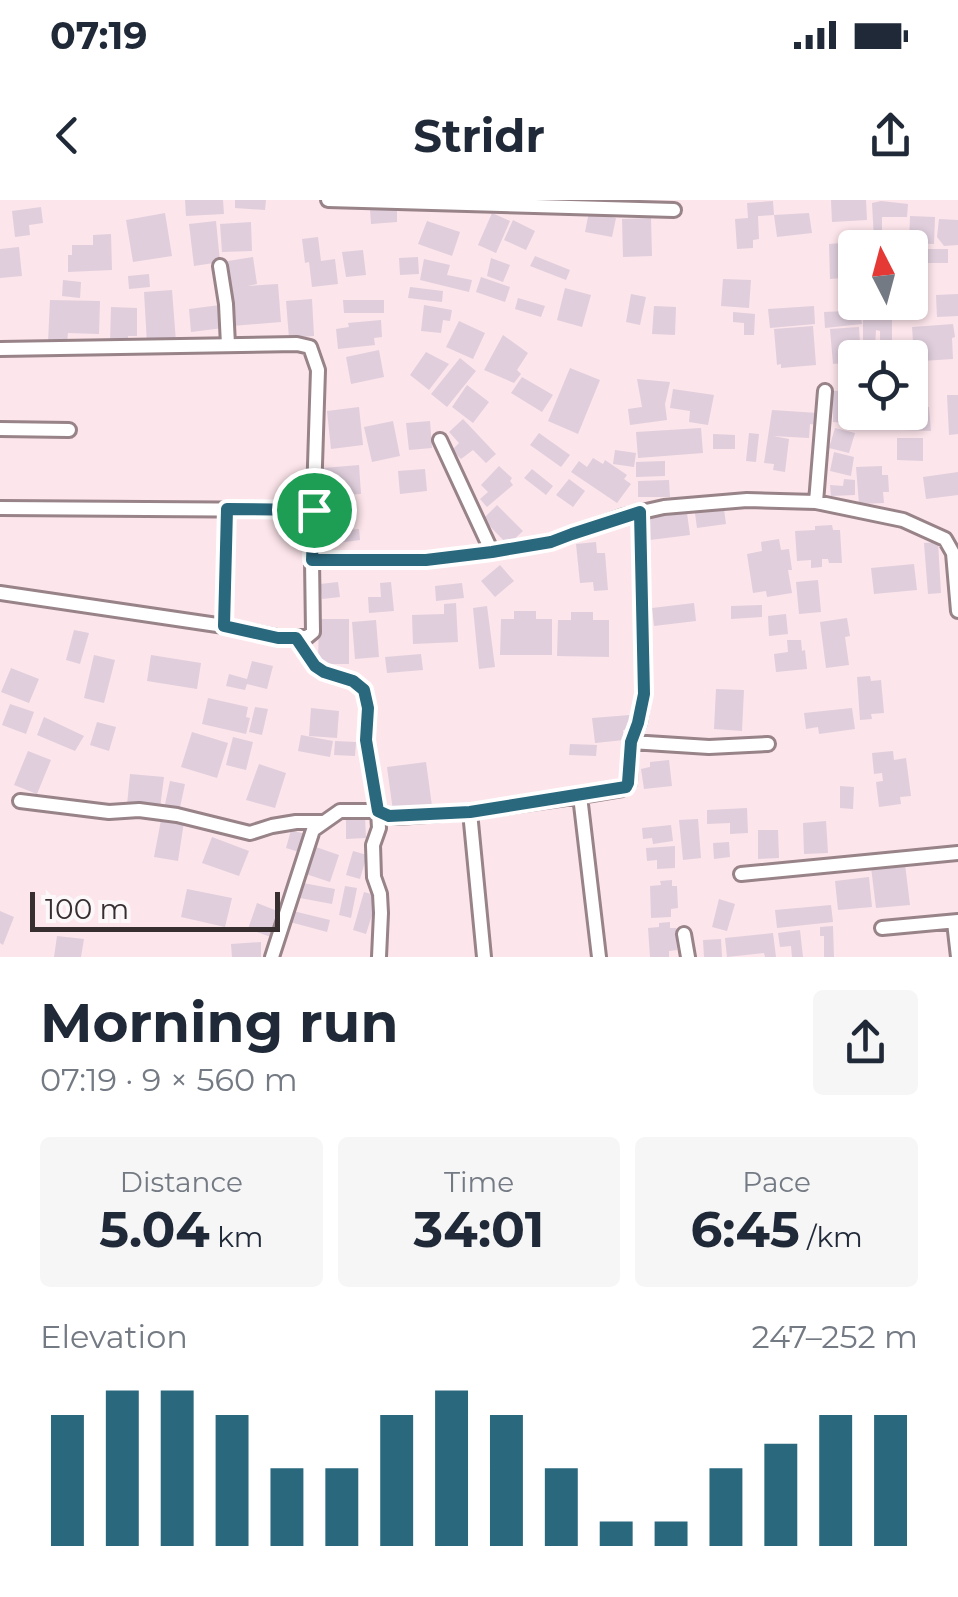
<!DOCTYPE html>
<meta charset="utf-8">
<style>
:root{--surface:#fff;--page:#f6f6f7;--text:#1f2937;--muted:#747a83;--accent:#2a687e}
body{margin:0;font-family:Montserrat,sans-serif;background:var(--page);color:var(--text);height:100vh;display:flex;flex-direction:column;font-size:38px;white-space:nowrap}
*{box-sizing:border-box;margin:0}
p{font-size:32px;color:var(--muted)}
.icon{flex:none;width:55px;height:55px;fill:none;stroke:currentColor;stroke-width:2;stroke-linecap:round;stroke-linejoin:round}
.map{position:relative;height:757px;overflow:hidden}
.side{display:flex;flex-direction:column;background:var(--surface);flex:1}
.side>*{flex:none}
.needle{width:65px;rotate:354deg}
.controls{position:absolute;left:838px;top:30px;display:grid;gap:20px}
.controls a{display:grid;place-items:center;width:90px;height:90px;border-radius:10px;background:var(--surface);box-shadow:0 2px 8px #0004;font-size:50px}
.scale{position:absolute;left:30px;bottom:25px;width:250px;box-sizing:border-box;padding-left:10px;border:5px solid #372e30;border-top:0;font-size:28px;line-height:35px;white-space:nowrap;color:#372e30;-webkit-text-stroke:8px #fcf7f9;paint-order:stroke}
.pin{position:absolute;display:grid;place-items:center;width:85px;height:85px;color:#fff;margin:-42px;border:5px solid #fff;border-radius:50%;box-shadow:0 2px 10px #0007}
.round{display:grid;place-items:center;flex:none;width:105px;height:105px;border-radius:10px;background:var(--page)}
.overview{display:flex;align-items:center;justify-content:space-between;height:170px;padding:0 40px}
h1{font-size:55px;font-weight:700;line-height:75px}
.figures{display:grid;grid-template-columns:repeat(3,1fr);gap:15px;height:170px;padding:10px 40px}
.figures div{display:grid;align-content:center;border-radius:10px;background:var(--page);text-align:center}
.figures b{font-size:50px;font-weight:700}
.figures small{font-size:28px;font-weight:400}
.figures p{font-size:28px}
.chart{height:280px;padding:20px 40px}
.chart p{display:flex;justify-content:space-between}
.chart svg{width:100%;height:180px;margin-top:10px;stroke:var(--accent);stroke-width:6}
.status{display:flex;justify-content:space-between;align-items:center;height:70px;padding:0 50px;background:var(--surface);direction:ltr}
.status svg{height:28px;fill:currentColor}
header{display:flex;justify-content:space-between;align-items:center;height:130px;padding:0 40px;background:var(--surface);font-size:45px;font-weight:700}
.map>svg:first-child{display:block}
.building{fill:#e0cedc}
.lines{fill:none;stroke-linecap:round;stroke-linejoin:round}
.street-casing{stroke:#988388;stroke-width:18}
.street{stroke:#fff;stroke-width:12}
.route-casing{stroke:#fff;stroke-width:20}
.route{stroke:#2a687e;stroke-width:12}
</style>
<div class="status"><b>07:19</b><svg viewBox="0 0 49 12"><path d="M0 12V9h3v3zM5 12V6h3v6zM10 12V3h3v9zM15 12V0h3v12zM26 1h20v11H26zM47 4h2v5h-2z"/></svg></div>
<header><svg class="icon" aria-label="back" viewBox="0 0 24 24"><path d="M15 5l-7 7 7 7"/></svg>Stridr<svg class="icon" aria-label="share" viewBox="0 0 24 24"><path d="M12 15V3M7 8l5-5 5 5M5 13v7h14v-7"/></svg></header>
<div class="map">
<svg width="958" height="757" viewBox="0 0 958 757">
<rect width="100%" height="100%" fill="#fce5eb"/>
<!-- building -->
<path class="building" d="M 185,0 L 223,0 L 224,14 L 186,16 Z
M 235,0 L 266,0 L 265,10 L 235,8 Z
M 831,0 L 866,0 L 867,20 L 832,22 Z
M 773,1 L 774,15 L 758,16 L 759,39 L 753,40 L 753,48 L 737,49 L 735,19 L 748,18 L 747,3 Z
M 881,1 L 908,4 L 907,17 L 882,17 L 882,38 L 874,40 L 872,3 Z
M 41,7 L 43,23 L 29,25 L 30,35 L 15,37 L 12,11 Z
M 397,8 L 397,22 L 371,24 L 370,9 Z
M 589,12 L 616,18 L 612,37 L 585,32 Z
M 165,13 L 172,56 L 133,62 L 126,20 Z
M 492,13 L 510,21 L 496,53 L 478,45 Z
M 809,13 L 812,33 L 777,37 L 774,15 Z
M 910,16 L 935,17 L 934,44 L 909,43 Z
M 651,18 L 652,56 L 623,57 L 622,19 Z
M 939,19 L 958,20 L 958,45 L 944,46 L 937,37 Z
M 513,20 L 535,31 L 526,50 L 504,40 Z
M 216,21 L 220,62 L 194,66 L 189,24 Z
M 427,21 L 460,32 L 452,56 L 418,44 Z
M 251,22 L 252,51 L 222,52 L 220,24 Z
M 111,34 L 112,70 L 68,72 L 68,55 L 72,55 L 72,45 L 93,45 L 93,35 Z
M 318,37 L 321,61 L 335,59 L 338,84 L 312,87 L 309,62 L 305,63 L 302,39 Z
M 854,42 L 855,77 L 830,79 L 829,44 Z
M 19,47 L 22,76 L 0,78 L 0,49 Z
M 918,49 L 948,49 L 948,63 L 918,63 Z
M 363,50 L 366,75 L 346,77 L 342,52 Z
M 535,56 L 570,70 L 566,80 L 530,66 Z
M 253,57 L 257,84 L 247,86 L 278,84 L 281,122 L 232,126 L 223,75 L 229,74 L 228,61 Z
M 418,57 L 419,74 L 400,75 L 399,58 Z
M 491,58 L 510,65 L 503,82 L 487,76 Z
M 424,59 L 450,65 L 447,75 L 472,80 L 469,92 L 420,80 Z
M 149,74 L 150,87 L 129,89 L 128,76 Z
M 481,77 L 510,87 L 505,102 L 476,92 Z
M 723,79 L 751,80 L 749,108 L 721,106 Z
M 63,80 L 81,82 L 80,98 L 62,96 Z
M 410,87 L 443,91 L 442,102 L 408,98 Z
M 565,88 L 591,95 L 582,127 L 557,120 Z
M 172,90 L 176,142 L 147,144 L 144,92 Z
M 925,90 L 927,115 L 894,118 L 893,102 L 910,102 L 910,91 Z
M 631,94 L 646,97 L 640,125 L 626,122 Z
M 958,94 L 958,116 L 937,117 L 936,95 Z
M 518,98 L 545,106 L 541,117 L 515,109 Z
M 312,99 L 314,136 L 289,138 L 286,101 Z
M 50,100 L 100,101 L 99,134 L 68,133 L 67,143 L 48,142 Z
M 343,100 L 384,100 L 384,113 L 344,113 Z
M 220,105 L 223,128 L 191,132 L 189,109 Z
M 424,105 L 452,110 L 450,121 L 443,120 L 441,133 L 421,131 Z
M 654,106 L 676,107 L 675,135 L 652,134 Z
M 814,106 L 815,124 L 770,128 L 768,109 Z
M 111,107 L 137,108 L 137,136 L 128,136 L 128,143 L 110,143 Z
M 846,111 L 847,114 L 860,112 L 862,124 L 825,128 L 824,112 Z
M 733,112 L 755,114 L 754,135 L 744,135 L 744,123 L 733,122 Z
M 381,120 L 382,137 L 374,138 L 375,145 L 338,149 L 336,129 L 349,127 L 348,123 Z
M 863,120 L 892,120 L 892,146 L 886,146 L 886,152 L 880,152 L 880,131 L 876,130 L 875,147 L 863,147 Z
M 459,121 L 485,133 L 473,159 L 446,147 Z
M 953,124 L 955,137 L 952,138 L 953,159 L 922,161 L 920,157 L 914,157 L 912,127 Z
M 813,126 L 816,165 L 781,168 L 781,164 L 777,165 L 774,129 Z
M 859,127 L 861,158 L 855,158 L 855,162 L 833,164 L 830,129 Z
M 503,135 L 528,153 L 517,170 L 521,174 L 514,183 L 484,170 Z
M 379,150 L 384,177 L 351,184 L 346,157 Z
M 426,152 L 449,164 L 429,190 L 410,175 Z
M 460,158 L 476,171 L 447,207 L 431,194 Z
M 570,168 L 600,180 L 578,234 L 548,221 Z
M 522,177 L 553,195 L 542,212 L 511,193 Z
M 637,179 L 670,182 L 665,204 L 667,220 L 630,225 L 628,209 L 642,207 Z
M 467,185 L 489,202 L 473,223 L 452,207 Z
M 673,189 L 714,195 L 708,225 L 689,222 L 690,211 L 670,208 Z
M 855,190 L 855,210 L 847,210 L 846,223 L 833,222 L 833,191 Z
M 947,195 L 958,195 L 958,234 L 949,235 Z
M 359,207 L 363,245 L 331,249 L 327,211 Z
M 929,207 L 931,231 L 902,230 L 902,212 Z
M 772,210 L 818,213 L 817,225 L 810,224 L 809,238 L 773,236 L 789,239 L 785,272 L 773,270 L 774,264 L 764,263 Z
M 874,212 L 897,212 L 897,224 L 874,225 Z
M 463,219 L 496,254 L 486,263 L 473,250 L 461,259 L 452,250 L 459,243 L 449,232 Z
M 393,221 L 400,256 L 372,262 L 364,227 Z
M 430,221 L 432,248 L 409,250 L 406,223 Z
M 701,228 L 703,253 L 638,258 L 636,232 Z
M 835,228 L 855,233 L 849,253 L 829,248 Z
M 539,233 L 570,255 L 561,267 L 530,245 Z
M 749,233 L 759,234 L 756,262 L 746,261 Z
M 713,234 L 735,235 L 735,249 L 713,249 Z
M 897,238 L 923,238 L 923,261 L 897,260 Z
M 615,250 L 636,253 L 634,267 L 613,264 Z
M 834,252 L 854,257 L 851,276 L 830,271 Z
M 593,258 L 603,264 L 605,260 L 627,275 L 624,279 L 631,284 L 617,303 L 571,272 L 579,261 L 587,267 Z
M 665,261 L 665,276 L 636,277 L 636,262 Z
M 359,265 L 361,294 L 325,296 L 323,268 Z
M 499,266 L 512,278 L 510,281 L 513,285 L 487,307 L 480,299 L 488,292 L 481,285 Z
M 882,266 L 882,275 L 888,275 L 889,292 L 883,292 L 884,303 L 859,304 L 856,267 Z
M 425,269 L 427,291 L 400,294 L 398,271 Z
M 532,269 L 553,286 L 546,295 L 524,278 Z
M 958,272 L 958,295 L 926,299 L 923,277 Z
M 569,279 L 585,291 L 573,307 L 556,295 Z
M 844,279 L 855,280 L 855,295 L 831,296 L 830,285 L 843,286 Z
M 669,280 L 670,297 L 638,297 L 638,281 Z
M 497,305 L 523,331 L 508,345 L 483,319 Z
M 724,309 L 726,324 L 697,328 L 695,313 Z
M 687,313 L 690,335 L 650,340 L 648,318 Z
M 832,325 L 833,330 L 840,330 L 842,363 L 829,363 L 828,359 L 822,359 L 822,367 L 811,368 L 811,360 L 797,361 L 795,331 L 815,330 L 815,326 Z
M 359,329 L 360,340 L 337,343 L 335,331 Z
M 779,339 L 781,350 L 789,349 L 792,370 L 788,370 L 792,393 L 767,397 L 766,391 L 753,393 L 747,354 L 762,351 L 761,342 Z
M 596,342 L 597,353 L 605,353 L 608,390 L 594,391 L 593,382 L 580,383 L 576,344 Z
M 938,342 L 941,393 L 928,394 L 924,343 Z
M 914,364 L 917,390 L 874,394 L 871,368 Z
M 500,365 L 514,381 L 495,397 L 481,381 Z
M 818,380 L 821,412 L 799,414 L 796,382 Z
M 338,382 L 340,397 L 322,399 L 320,384 Z
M 391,382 L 394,411 L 369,413 L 368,397 L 381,397 L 380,383 Z
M 462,383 L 464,398 L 436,401 L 435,386 Z
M 456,403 L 458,442 L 413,444 L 412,415 L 444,414 L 444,404 Z
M 694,403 L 696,421 L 654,426 L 652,408 Z
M 762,405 L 762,417 L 731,419 L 731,406 Z
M 487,406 L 495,467 L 479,469 L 473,408 Z
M 514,411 L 536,411 L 536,419 L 552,419 L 552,455 L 500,455 L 501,419 L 514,419 Z
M 571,412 L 593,412 L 593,420 L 609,420 L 609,457 L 557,456 L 558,420 L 571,420 Z
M 786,414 L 788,434 L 769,436 L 768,416 Z
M 847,418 L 850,436 L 845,437 L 849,465 L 826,468 L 820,422 Z
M 319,419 L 349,419 L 349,464 L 318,464 Z
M 376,420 L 379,457 L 355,459 L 352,422 Z
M 74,430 L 89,433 L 80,464 L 66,460 Z
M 787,440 L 801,440 L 802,451 L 805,450 L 807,469 L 776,472 L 774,454 L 788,452 Z
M 421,454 L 423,470 L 387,473 L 385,457 Z
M 94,455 L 115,460 L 104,503 L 84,498 Z
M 151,455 L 201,463 L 197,489 L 147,481 Z
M 252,461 L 273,466 L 267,489 L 247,484 L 245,490 L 226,486 L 229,474 L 247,479 Z
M 11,468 L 39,479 L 29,503 L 1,492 Z
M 870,476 L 871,481 L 881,480 L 884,513 L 871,514 L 872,519 L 860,520 L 857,477 Z
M 716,489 L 744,490 L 742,531 L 714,529 Z
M 208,498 L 248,507 L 246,517 L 250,518 L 246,534 L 202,524 Z
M 10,504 L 34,512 L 26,534 L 2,525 Z
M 255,507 L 268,509 L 262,535 L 249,532 Z
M 311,508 L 339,511 L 337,538 L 309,536 Z
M 852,508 L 855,529 L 819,534 L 818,527 L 806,529 L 804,513 Z
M 630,515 L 632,529 L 623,530 L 624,540 L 595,543 L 592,518 Z
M 44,517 L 84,536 L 75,551 L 37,535 Z
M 97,522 L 116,527 L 109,551 L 90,545 Z
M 192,532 L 228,543 L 217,578 L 181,567 Z
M 301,535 L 333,541 L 330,557 L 298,551 Z
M 233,537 L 253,542 L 246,570 L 226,565 Z
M 335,541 L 356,542 L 355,556 L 334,555 Z
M 570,544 L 597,545 L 596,556 L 569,555 Z
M 28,551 L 51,560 L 37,594 L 14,585 Z
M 893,551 L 894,560 L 906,558 L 911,596 L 900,597 L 901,604 L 879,607 L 876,582 L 883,581 L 882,573 L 874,574 L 872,553 Z
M 669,560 L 672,586 L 644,589 L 641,569 L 650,567 L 650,562 Z
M 426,562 L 432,606 L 393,611 L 387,567 Z
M 259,564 L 286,573 L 275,608 L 246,600 Z
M 130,574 L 164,577 L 160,608 L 127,605 Z
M 170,581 L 185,584 L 179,612 L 164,609 Z
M 840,586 L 854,587 L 853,609 L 840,608 Z
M 747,608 L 748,633 L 730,634 L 730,623 L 707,624 L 707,610 Z
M 346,617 L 365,617 L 366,638 L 346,639 Z
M 698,619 L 701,658 L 683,660 L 679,620 Z
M 161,620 L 184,622 L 178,661 L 154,657 Z
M 826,621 L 828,653 L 804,654 L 803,623 Z
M 671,625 L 673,641 L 653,644 L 652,638 L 643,639 L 642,628 Z
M 291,630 L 305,634 L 299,652 L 286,648 Z
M 758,630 L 778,630 L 779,658 L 758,659 Z
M 212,637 L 249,651 L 239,676 L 202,663 Z
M 729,642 L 730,657 L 714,659 L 713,643 Z
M 310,645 L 339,655 L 330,682 L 300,672 Z
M 675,646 L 675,668 L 657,669 L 657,660 L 647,661 L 646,648 Z
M 353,651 L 367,655 L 360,679 L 346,675 Z
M 905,664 L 910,705 L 876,708 L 871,667 Z
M 869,677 L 872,707 L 838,710 L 835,681 Z
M 672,680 L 672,686 L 677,686 L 678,708 L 671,709 L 671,717 L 651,718 L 650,686 L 661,685 L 660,681 Z
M 303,683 L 335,689 L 332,704 L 300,698 Z
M 345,686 L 357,688 L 351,718 L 339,715 Z
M 187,689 L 232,698 L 225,727 L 181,717 Z
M 364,692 L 378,696 L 366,734 L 353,730 Z
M 719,699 L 735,704 L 727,731 L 712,727 Z
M 257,703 L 280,712 L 271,737 L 248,729 Z
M 831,705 L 833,722 L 777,728 L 775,710 Z
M 0,711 L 14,717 L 3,745 L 0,743 Z
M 293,711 L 330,720 L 327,732 L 290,722 Z
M 670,722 L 670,728 L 676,728 L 677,750 L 669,751 L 669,757 L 650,757 L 648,728 L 659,727 L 659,723 Z
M 833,726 L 834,757 L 824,757 L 824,736 L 820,736 L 820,727 Z
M 800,730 L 803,757 L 792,757 L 791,746 L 780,747 L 778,733 Z
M 773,733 L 776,757 L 765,757 L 764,753 L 727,757 L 725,738 Z
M 57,736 L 84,739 L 81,757 L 54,757 Z
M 721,739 L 722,757 L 704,757 L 703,740 Z
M 261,742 L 261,757 L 232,757 L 231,744 Z"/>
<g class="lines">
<defs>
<path id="street" d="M 328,0 L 674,10
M 220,66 L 226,104 L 228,145
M 0,149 L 297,144 L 310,147 L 318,170 L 312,360
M 0,229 L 69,230
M 440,240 L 492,352
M 816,302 L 825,191
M 0,308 L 313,310
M 0,393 L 224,426 L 278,437 L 307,437 L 313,432 L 312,360 L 426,360 L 492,352 L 551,342 L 624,316 L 664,307 L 747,300 L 816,302 L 903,320 L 945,339 L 953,353 L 958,411
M 224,426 L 227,309
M 631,542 L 709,547 L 768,544
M 20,601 L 109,612 L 139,610 L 177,615 L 250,633 L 272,626 L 296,622 L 323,622
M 470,612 L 484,757
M 741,674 L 958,653
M 954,722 L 958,757
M 882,728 L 958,721
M 684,734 L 688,757
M 272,757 L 313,630 L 340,611 L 378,611 L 366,540 L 368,508 L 364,490 L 353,481 L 324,472 L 315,466 L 296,439
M 379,757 L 381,713 L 380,694 L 374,677 L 373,645 L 379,628 L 378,611 L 389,616 L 398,617 L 470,612 L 580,596
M 599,757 L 580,596 L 622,589 L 629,583 L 631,542 L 639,523 L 644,495 L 640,312"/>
</defs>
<!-- street casing -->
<use href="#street" class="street-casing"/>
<!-- street -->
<use href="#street" class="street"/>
</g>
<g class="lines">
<defs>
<path id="route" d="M 227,309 L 314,310 L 312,360 L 426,360 L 492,352 L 551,342 L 572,334 L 640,312 L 644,494 L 638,523 L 631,542 L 628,583 L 626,587 L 470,612 L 389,616 L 378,611 L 366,540 L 368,508 L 364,490 L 353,481 L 324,472 L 315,466 L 296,438 L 278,438 L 224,426 Z"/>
</defs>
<!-- route casing -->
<use href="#route" class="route-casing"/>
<!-- route -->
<use href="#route" class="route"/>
</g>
</svg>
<div class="controls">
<a><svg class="needle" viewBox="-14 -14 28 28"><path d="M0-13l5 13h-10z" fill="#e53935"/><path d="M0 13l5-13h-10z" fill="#747a83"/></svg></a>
<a><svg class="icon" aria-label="locate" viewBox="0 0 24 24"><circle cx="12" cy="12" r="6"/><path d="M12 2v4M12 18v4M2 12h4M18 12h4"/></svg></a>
</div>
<div class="scale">100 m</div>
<div class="pin" style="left:314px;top:310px;background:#1e9e55"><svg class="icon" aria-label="arrive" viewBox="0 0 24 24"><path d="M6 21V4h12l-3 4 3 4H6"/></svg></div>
</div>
<section class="side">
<div class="overview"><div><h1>Morning run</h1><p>07:19 · 9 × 560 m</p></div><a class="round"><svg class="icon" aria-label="share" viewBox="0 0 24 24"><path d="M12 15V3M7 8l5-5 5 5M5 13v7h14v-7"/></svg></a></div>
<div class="figures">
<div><p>Distance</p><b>5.04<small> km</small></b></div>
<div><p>Time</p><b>34:01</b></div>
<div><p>Pace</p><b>6:45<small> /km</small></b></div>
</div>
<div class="chart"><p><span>Elevation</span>247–252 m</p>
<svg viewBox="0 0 160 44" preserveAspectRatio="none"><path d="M5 44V12M15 44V6M25 44V6M35 44V12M45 44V25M55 44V25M65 44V12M75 44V6M85 44V12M95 44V25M105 44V38M115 44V38M125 44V25M135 44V19M145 44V12M155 44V12"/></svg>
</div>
</section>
